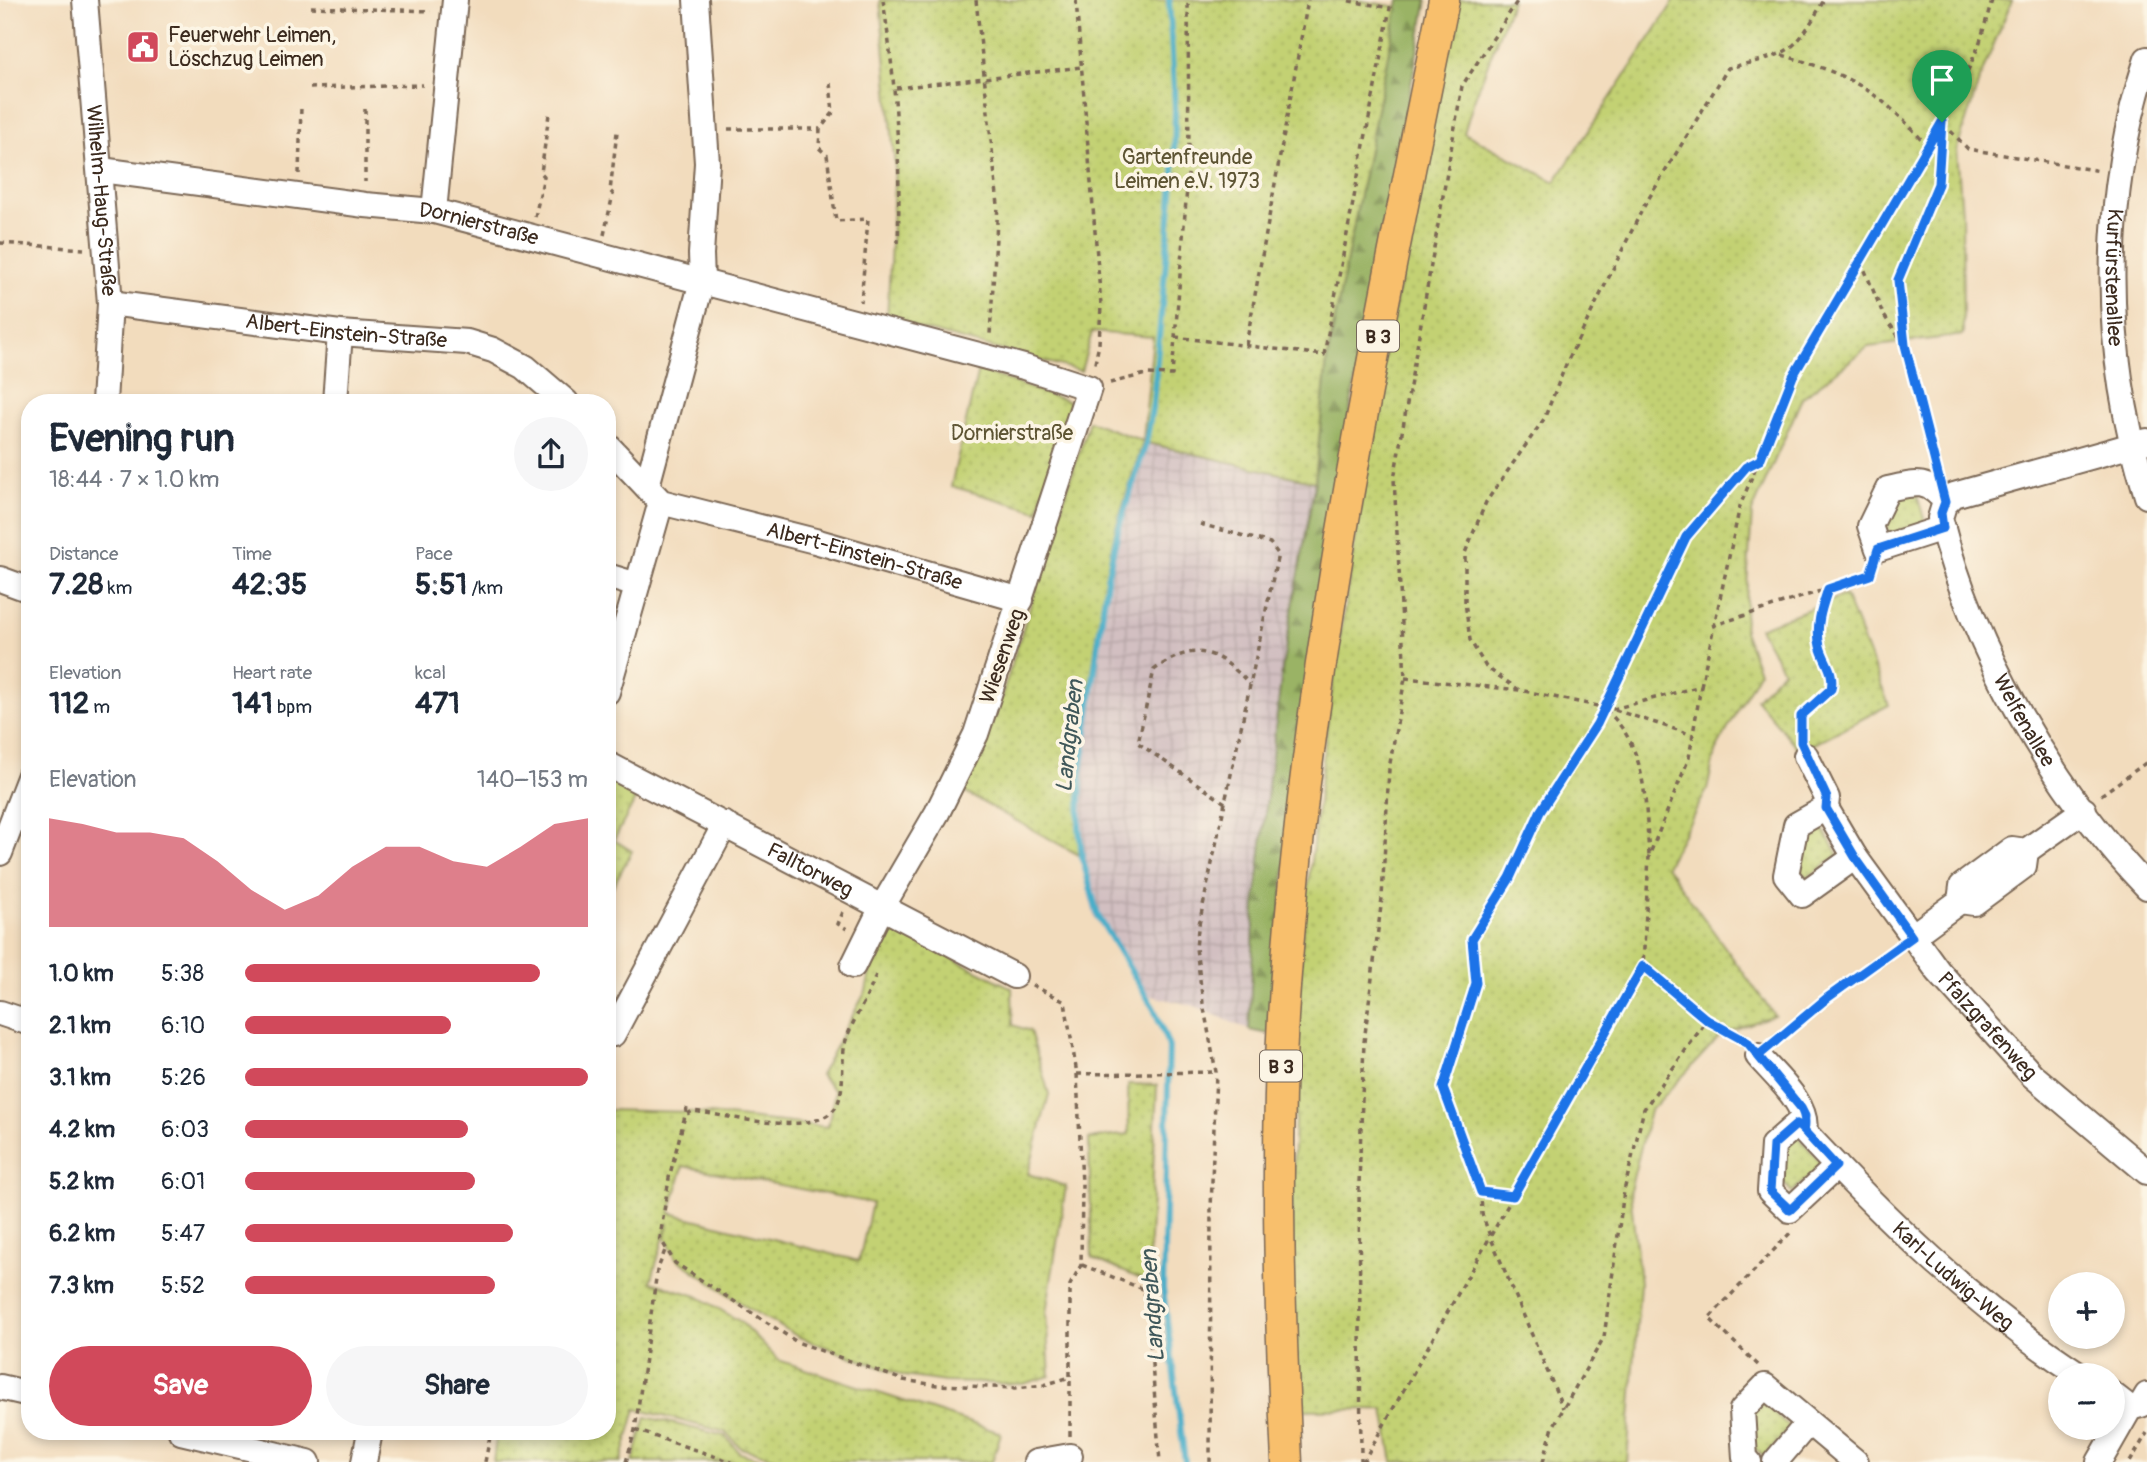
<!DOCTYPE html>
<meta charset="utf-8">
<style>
:root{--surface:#fff;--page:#f6f6f7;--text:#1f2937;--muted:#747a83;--accent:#d1495b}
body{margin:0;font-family:Pangolin,sans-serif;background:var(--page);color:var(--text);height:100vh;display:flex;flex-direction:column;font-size:26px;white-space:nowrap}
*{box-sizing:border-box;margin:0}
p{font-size:23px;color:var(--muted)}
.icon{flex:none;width:38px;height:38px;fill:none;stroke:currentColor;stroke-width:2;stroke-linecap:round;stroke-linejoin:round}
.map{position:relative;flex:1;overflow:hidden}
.sheet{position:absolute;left:21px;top:394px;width:595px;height:1046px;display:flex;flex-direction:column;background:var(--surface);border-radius:28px;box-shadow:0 4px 10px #0003}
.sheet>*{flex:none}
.fabs{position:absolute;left:2048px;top:1272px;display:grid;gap:14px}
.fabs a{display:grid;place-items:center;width:77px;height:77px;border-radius:50%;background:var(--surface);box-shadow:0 4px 10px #0003;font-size:35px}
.pin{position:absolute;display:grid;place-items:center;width:60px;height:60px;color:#fff;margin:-72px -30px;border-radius:50% 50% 50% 0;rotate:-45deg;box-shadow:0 0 7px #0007}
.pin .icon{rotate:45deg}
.round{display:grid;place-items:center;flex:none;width:74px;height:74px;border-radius:37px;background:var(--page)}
.head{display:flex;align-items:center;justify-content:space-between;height:119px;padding:0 28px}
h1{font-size:38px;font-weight:800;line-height:52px}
.stats{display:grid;grid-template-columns:repeat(3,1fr);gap:10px;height:119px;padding:7px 28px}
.stats div{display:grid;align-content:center}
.stats b{font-size:30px;font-weight:800}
.stats small{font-size:19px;font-weight:400}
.stats p{font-size:19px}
.chart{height:196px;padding:14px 28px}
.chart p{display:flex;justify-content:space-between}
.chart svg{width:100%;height:126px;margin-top:7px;fill:var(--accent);opacity:.7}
.button{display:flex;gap:14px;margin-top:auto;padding:14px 28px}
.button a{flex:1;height:80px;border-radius:42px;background:var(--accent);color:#fff;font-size:28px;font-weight:800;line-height:80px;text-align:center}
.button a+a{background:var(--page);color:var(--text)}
ul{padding:0 28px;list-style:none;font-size:23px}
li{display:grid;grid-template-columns:112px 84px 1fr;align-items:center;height:52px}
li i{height:18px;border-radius:9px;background:var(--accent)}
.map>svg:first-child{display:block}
.industrial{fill:url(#industrial-grid)}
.green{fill:url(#green-dots);stroke:#7f7e48;stroke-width:2;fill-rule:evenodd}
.forest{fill:url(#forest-firs);stroke:#6a6e42;stroke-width:2}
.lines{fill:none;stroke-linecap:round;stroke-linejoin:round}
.stream{stroke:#49aec9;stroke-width:6}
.minor-casing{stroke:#7b6856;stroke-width:28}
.major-casing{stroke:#7b6856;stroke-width:33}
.path{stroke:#7b6856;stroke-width:3.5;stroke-dasharray:5 5;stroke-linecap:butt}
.minor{stroke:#fff;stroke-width:24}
.major{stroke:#f8bf6c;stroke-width:30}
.route-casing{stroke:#fff;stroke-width:14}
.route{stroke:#1a73e8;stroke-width:9}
.labels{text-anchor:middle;stroke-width:7;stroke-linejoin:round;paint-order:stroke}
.shield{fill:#fcf5e5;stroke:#75675a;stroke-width:2}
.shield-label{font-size:19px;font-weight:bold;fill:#3b2a1e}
.poi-label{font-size:21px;fill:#3b2a1e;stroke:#fcf5e5;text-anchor:start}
.park-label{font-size:21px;fill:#5d5433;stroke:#fcf5e5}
.street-label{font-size:21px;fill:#3b2a1e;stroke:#fcf5e5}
.water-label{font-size:23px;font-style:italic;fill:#40585a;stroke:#fcf5e5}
</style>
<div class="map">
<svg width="2147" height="1462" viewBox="0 0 2147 1462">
<defs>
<pattern id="industrial-grid" width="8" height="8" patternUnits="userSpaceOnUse" patternTransform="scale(1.75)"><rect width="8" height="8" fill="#d2bfc1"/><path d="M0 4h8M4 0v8" fill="none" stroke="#b5a4a5"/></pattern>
<pattern id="green-dots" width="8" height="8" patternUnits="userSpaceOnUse" patternTransform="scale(1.75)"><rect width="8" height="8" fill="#c3d173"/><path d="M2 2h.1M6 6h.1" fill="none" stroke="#a8b463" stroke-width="1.8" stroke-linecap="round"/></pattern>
<pattern id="forest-firs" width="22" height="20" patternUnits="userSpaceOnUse" patternTransform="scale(1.75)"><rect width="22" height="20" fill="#9ab365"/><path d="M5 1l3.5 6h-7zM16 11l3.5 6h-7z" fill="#7f9253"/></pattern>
</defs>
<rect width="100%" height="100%" fill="#fcf5e5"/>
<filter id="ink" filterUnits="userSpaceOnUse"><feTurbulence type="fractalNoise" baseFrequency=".0143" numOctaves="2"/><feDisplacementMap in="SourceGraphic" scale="14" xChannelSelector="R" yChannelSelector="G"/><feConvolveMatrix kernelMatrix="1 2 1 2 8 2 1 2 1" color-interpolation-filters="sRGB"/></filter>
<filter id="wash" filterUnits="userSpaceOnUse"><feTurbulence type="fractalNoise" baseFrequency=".00686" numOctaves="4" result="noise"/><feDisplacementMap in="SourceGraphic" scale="28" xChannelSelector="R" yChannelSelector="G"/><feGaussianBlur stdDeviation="1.57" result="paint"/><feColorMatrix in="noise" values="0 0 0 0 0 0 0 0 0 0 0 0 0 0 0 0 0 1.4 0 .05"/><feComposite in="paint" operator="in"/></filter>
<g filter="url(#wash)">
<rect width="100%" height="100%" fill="#f2dcbd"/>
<!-- industrial -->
<path class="industrial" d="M 1143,441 L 1315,482 L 1283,663 L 1255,907 L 1249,1030 L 1195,1006 L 1143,994 L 1094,916 L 1079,855 L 1078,772 L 1105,579 L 1116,527 Z"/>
<!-- green -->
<path class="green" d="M 880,0 L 1357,0 L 1398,7 L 1327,360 L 1315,482 L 1143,442 L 1116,527 L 1105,579 L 1078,772 L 1079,855 L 962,791 L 997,711 L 1089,421 L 1143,441 L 1153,337 L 1092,332 L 1081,371 L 887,320 L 895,167 Z
M 1457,0 L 1512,0 L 1473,103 L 1464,133 L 1555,182 L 1675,0 L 2012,0 L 1980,78 L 1957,149 L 1962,215 L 1963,335 L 1868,347 L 1802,398 L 1752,512 L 1744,631 L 1759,672 L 1715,752 L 1707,790 L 1666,866 L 1774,1015 L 1722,1034 L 1650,1111 L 1630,1190 L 1640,1283 L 1627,1462 L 1393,1462 L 1384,1409 L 1295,1410 L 1290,1253 L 1302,938 L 1329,710 L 1380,380 Z
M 978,370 L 1070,402 L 1038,511 L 951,486 Z
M 1916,491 L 1925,522 L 1890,534 L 1885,518 L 1895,497 Z
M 1845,595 L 1889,705 L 1800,751 L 1756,699 L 1783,670 L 1759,628 Z
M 607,773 L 641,789 L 614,840 L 632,851 L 607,897 Z
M 1819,822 L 1838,855 L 1807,878 L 1797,866 L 1805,829 Z
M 886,925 L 1012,988 L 1013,1025 L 1030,1031 L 1049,1094 L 1028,1174 L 1066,1186 L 1046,1313 L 1050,1376 L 1023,1384 L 945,1382 L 904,1376 L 799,1337 L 748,1308 L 676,1258 L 666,1238 L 668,1222 L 651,1282 L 697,1296 L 741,1322 L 778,1360 L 1001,1433 L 992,1462 L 790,1462 L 741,1448 L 725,1432 L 636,1409 L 621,1462 L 493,1462 L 497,1432 L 607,1432 L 607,1110 L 691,1112 L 828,1127 L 835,1091 L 820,1075 L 866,991 L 878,939 ZM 683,1166 L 872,1203 L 859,1261 L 670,1213 Z
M 1128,1084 L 1157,1085 L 1148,1282 L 1092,1258 L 1089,1139 L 1129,1134 Z
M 1798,1136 L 1822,1164 L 1792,1192 L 1781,1180 L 1782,1148 Z
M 1762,1402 L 1790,1427 L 1764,1457 L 1753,1447 L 1751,1413 Z
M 646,1417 L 725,1436 L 740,1453 L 769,1462 L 633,1462 Z"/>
<!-- forest -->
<path class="forest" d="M 1399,0 L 1427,0 L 1327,532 L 1294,778 L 1269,1034 L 1249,1030 L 1255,907 L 1266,806 L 1283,663 L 1315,482 L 1327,360 Z"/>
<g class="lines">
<!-- stream -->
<path class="stream" d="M 1169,0 L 1175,108 L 1174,172 L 1153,403 L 1146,443 L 1118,530 L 1107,579 L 1081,771 L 1079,826 L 1082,857 L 1098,916 L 1154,1009 L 1169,1047 L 1163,1289 L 1185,1462"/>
</g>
</g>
<g filter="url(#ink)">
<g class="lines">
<defs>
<g id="minor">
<path id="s1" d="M 85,0 L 110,303 L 104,402"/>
<path id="s2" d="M 2147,59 C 2100,201 2102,354 2147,496"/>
<path id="s3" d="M 101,170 L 365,205 L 434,211 L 1024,367 L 1089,388 L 976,734 L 937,813 L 881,909 L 853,966"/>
<path d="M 434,211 L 455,0"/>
<path id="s4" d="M 110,303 L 340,333 L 467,342 L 493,350 L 525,367 L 566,402"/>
<path d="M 335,402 L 340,333"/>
<path id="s5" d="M 2147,441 L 1954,495 L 1944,505 L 1940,518 C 1974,652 2052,788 2147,887"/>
<path id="s6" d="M 607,445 L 661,502 L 815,541 L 1021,600"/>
<path d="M 647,486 L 702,281 L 701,254 L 707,163 L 696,0"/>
<path d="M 1943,528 L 1878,549 L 1870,526 L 1888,489 C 1915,483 1926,478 1946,502"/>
<path d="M 607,576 L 637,585"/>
<path d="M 0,579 L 30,590"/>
<path d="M 607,692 L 661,502"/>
<path id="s7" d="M 1806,756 L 1827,798 L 1826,808 L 1855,857 L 1938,971 L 2032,1075 L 2147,1172"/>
<path id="s8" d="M 607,764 L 1014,976"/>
<path d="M 1826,808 L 1796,825 L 1786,875 L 1802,895 L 1855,857"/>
<path d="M 0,853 L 30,775"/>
<path d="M 1960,901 L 1974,903 L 2024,866 L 2026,851"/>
<path d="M 1911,937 L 1960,901 L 1962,886 L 2012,849 L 2026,851 L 2084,810"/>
<path d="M 0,1013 L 30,1023"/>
<path d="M 613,1034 L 725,824"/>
<path d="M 1758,1056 C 1774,1075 1810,1105 1804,1131"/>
<path id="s9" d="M 1837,1166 L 1790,1210 L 1770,1191 L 1773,1145 L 1797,1124 C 1883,1217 1975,1307 2082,1376"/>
<path d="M 0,1387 L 30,1394"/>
<path d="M 2112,1394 L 2130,1408"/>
<path d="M 181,1432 L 308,1462"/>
<path d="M 364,1462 L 370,1432"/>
<path d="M 1036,1462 L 1070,1456"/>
<path d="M 1749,1462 L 1745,1458 L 1742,1410 L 1765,1386 L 1856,1462"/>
<path d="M 1775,1462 L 1808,1423"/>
<path d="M 2099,1462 L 2130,1408 L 2141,1405 L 2147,1395"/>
</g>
<path id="major" d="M 1287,1462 C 1280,1314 1275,1166 1283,1017 C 1304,675 1377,336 1444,0"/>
</defs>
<!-- minor casing -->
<use href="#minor" class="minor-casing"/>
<!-- major casing -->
<use href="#major" class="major-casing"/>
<!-- path -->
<path class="path" d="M 883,0 C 896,85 901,157 898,243
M 976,0 L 998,205 L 990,334
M 1076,0 L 1101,305 L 1099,344 L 1094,368
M 1992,0 L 1979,45 L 1968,70 L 1941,97 L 1942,122 L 1968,149 L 2100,171
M 311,7 L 431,11
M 1782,55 C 1852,75 1881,92 1929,148
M 830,83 L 833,113 L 820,129 L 819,148 L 827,155 L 836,221 L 868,219 L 861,302
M 310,88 L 423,85
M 896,88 L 1082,67
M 365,109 L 365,182
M 728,129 L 820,129
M 299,174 L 301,107
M 535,217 L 544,176 L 541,173 L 549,114
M 604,235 L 613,194 L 610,191 L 617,132
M 0,243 L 84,249
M 1861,261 L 1883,314 L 1903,343
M 1175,337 L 1324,355 L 1390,8 L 1344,0
M 1246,345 L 1308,0
M 1110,383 L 1146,374 L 1172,375 L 1189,163 L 1188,0
M 1200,524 L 1270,543 L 1278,554 L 1198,929 L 1196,948 L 1203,1003 L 1216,1072 L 1211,1209 L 1210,1462
M 1712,626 L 1870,575 L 1872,568
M 1405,678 L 1519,690 L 1613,709 L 1701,686 L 1689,758 L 1649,856 L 1643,966 L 1707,1020
M 1701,686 L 1740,506 L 1793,376 L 1942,122 L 1938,184 L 1898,280 L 1905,345 L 1934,466
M 1519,690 L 1486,667 L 1470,640 L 1465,602 L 1465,553 L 1486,502 L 1544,419 L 1567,362 L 1643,208 L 1728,68 C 1790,53 1792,57 1824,0
M 1606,710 C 1648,748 1645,802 1649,855
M 1615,710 L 1693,735
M 1800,737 L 1801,716 L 1831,689 L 1831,670 L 1819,643 L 1821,611 L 1828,589
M 2101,795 L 2147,762
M 1225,803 L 1138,743 L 1154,670 C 1195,640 1217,650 1250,684
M 843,912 L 838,924 L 847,929
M 1032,985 L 1065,1002 L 1077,1074 L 1082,1185 L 1081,1265 L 1070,1285 L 1070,1436
M 1774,1042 L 1827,998 L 1895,949
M 1077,1074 L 1216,1072
M 687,1108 L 669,1178 L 660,1238 L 675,1263 L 797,1342 L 903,1380 L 937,1385 L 1016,1388 L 1044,1385 L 1070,1377
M 687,1114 L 693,1111 C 726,1115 819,1140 837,1105 C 846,1085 840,1060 846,1040 C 854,1016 870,996 877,971
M 1481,1192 L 1482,1214 L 1490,1236 L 1563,1408
M 1512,1196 L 1481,1192 L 1443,1088 L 1476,983 L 1472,939 L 1510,878 L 1540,812 L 1597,724 L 1686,537 L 1746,467 L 1758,461
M 1082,1265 L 1143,1289 L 1147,1303 L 1160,1462
M 1758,1365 L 1709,1318 L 1792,1231
M 635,1430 L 732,1462
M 485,1462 L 491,1432
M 626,1462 L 635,1430 L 657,1271 L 666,1248
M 1361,1462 L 1359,1184 L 1364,1042 L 1382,898 L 1389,769 L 1405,678 L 1394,479 L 1462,86 L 1518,0
M 1363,1462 L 1643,966
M 1543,1462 L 1553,1427 L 1604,1337 L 1624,1191 L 1644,1109 L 1707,1020 L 1744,1040
M 2130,1462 L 2147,1433"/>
<!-- minor -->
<use href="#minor" class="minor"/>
<!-- major -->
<use href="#major" class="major"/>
</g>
</g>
<g class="lines" filter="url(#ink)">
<defs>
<path id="route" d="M 1942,122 L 1793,376 L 1760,460 L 1746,467 L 1686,537 L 1597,724 L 1540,812 L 1510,878 L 1472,939 L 1476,983 L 1443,1088 L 1481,1192 L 1513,1196 L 1643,966 L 1707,1020 L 1747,1042 L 1801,1108 L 1805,1116 L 1804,1131 L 1836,1166 L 1790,1210 L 1770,1191 L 1773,1145 L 1797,1124 L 1804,1131 C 1806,1122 1805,1117 1801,1108 L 1758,1056 L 1827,998 L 1912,937 L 1855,857 L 1826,808 L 1827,798 L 1801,742 L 1801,716 L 1831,689 C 1835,671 1824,662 1820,646 C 1815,627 1822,607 1828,589 L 1870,575 L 1878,549 L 1943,528 L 1941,513 L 1945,502 L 1905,345 L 1898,280 L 1938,184 L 1942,122"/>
</defs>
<!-- route casing -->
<use href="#route" class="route-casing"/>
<!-- route -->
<use href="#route" class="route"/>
</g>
<!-- icons -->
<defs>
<symbol id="civic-square" viewBox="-11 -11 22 22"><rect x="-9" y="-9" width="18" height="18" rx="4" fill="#d1495b" stroke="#fcf5e5"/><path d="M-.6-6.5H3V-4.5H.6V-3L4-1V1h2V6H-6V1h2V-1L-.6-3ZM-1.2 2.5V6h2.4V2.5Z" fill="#fff"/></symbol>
</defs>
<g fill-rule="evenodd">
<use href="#civic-square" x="124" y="28" width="38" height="38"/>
</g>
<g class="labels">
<!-- shield labels -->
<g class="shield">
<rect x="1357" y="320.5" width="42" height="31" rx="5"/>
<rect x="1260" y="1050.5" width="42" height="31" rx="5"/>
</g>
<g class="shield-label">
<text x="1378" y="343">B 3</text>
<text x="1281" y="1073">B 3</text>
</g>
<!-- poi labels -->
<g class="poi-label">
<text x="168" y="42">Feuerwehr Leimen,<tspan x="168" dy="24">Löschzug Leimen</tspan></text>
</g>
<!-- park labels -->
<g class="park-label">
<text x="1187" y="164">Gartenfreunde<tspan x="1187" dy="24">Leimen e.V. 1973</tspan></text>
<text x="1012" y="440">Dornierstraße</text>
</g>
<!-- street labels -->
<g class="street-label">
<text dy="7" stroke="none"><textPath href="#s1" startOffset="201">Wilhelm-Haug-Straße</textPath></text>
<text dy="7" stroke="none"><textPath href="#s3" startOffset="382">Dornierstraße</textPath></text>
<text dy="7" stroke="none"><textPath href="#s2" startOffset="222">Kurfürstenallee</textPath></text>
<text dy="7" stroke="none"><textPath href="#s4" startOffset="238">Albert-Einstein-Straße</textPath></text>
<text dy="7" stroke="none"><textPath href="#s6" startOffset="289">Albert-Einstein-Straße</textPath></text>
<text transform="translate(1002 656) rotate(-71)" y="7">Wiesenweg</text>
<text dy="7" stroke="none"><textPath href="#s5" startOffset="448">Welfenallee</textPath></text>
<text dy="7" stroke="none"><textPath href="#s8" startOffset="229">Falltorweg</textPath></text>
<text dy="7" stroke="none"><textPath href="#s7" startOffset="329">Pfalzgrafenweg</textPath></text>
<text dy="7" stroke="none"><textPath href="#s9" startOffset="388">Karl-Ludwig-Weg</textPath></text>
</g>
<!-- water labels -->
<g class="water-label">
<text transform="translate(1069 736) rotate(-84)" y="8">Landgraben</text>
<text transform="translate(1152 1306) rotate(-94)" y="8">Landgraben</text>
</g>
</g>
</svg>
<div class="fabs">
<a>+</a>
<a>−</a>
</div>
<div class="pin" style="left:1942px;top:122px;background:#1e9e55"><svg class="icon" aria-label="arrive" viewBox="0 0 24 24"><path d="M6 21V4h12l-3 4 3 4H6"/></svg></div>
<section class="sheet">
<div class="head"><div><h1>Evening run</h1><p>18:44 · 7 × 1.0 km</p></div><a class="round"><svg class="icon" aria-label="share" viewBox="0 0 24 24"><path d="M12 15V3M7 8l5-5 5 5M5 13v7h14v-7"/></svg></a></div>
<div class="stats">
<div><p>Distance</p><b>7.28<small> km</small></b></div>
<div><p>Time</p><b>42:35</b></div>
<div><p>Pace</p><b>5:51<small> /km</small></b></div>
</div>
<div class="stats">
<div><p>Elevation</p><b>112<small> m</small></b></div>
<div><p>Heart rate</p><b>141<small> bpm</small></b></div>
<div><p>kcal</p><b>471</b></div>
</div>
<div class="chart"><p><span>Elevation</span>140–153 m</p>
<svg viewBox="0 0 160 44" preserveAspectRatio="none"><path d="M0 44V6L10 8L20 11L30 11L40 13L50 21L60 31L70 38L80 33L90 23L100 16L110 16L120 21L130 23L140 16L150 8L160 6V44z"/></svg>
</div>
<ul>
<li><b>1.0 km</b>5:38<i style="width:86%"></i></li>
<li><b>2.1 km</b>6:10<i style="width:60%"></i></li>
<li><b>3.1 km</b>5:26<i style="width:100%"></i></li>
<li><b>4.2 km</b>6:03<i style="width:65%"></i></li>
<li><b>5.2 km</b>6:01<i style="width:67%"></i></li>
<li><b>6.2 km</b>5:47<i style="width:78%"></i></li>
<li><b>7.3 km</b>5:52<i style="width:73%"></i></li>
</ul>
<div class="button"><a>Save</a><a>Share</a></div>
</section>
</div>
